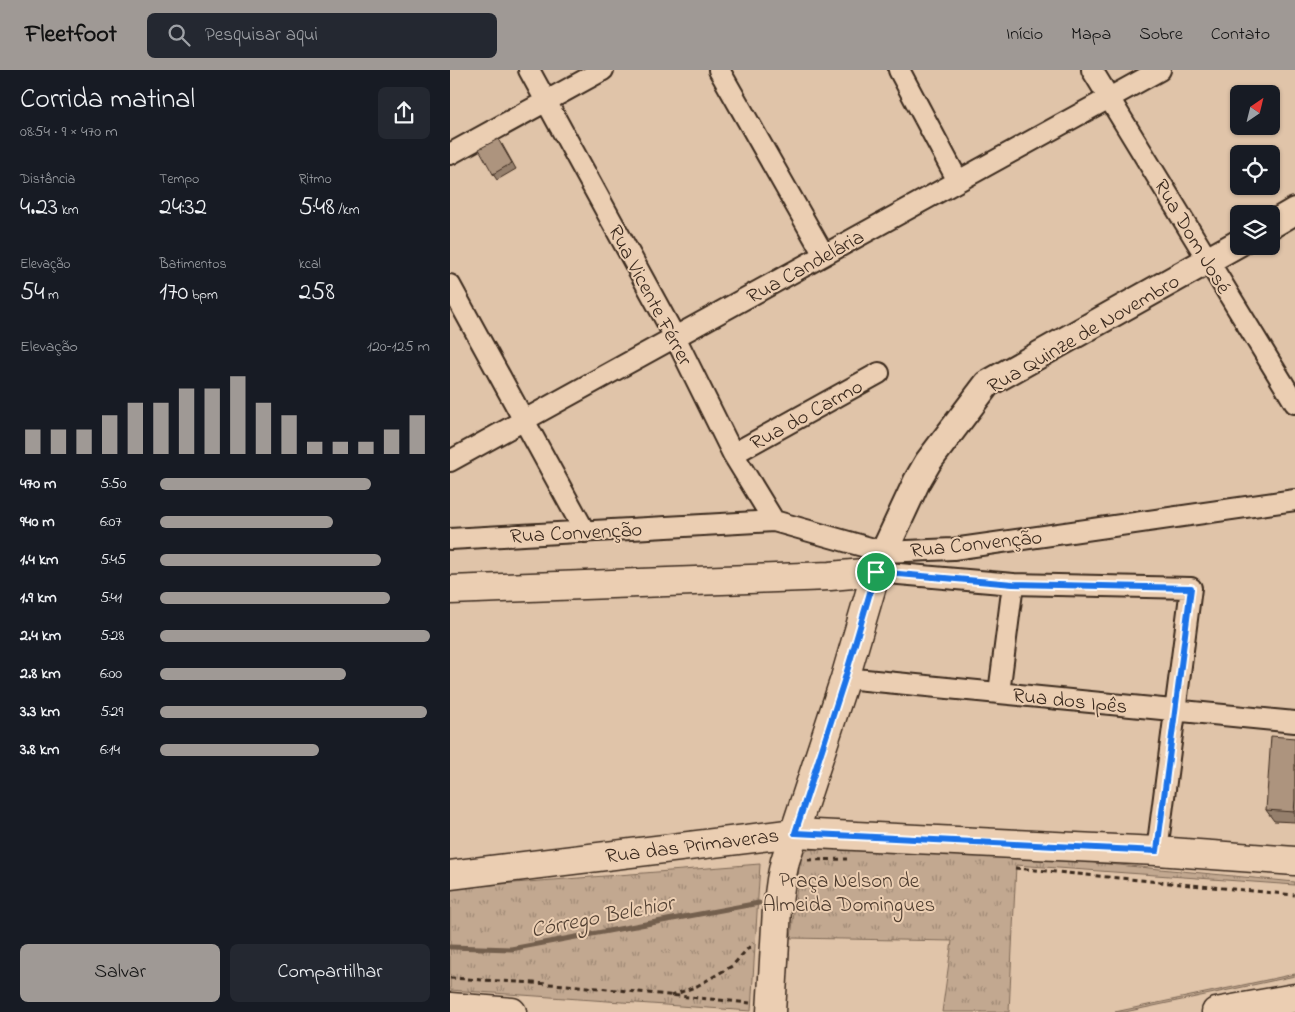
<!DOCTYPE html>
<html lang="pt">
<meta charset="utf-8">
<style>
:root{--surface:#171b24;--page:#242831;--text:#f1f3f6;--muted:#9ea1a6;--accent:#9f9995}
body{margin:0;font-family:"Indie Flower",sans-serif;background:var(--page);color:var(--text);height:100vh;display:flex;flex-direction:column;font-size:19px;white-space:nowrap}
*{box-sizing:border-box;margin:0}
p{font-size:16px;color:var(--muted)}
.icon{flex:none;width:28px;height:28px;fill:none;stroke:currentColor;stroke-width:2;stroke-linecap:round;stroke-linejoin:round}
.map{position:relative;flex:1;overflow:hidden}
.sheet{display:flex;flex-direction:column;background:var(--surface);width:450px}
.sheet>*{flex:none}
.needle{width:32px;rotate:35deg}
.buttons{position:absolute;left:780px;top:15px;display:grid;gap:10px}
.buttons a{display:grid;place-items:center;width:50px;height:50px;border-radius:8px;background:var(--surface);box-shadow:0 1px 4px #0004;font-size:25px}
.pin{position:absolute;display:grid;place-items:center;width:42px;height:42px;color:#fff;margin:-21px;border:2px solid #fff;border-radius:50%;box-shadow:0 1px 5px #0007}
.round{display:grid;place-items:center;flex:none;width:52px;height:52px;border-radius:8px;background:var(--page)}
.head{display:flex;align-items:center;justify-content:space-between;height:85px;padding:0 20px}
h1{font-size:28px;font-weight:600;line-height:38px}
.figures{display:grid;grid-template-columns:repeat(3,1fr);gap:8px;height:85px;padding:5px 20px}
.figures div{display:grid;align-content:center}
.figures b{font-size:25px;font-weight:600}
.figures small{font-size:14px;font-weight:400}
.figures p{font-size:14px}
.chart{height:140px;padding:10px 20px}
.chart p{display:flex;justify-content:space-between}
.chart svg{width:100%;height:90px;margin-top:5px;stroke:var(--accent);stroke-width:6}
.cta{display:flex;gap:10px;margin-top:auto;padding:10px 20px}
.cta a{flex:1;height:58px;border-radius:8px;background:var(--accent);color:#111;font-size:20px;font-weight:600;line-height:58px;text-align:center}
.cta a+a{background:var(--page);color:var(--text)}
ul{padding:0 20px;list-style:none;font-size:16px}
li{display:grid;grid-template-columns:80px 60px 1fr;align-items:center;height:38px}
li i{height:12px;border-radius:6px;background:var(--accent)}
header{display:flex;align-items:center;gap:30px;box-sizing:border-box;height:70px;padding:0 25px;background:var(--accent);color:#111}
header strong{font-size:24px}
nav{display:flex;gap:28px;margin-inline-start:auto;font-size:18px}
.search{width:350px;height:45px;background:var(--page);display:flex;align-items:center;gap:12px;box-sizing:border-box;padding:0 18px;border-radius:8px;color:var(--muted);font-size:19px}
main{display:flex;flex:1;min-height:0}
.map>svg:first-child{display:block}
.park{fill:url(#park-tufts);stroke:#7e6957}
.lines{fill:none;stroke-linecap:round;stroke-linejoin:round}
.stream{stroke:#735e4d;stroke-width:5}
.minor-casing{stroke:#3b2a1e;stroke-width:24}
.tertiary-casing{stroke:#3b2a1e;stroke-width:30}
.secondary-casing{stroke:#3b2a1e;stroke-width:31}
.primary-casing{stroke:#3b2a1e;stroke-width:31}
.path{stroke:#3b2a1e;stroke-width:3;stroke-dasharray:5 4;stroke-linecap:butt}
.minor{stroke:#ebceb2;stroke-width:20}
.tertiary{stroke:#ebceb2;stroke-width:26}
.secondary{stroke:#ebceb2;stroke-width:28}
.primary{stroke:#ebceb2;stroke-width:28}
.wall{fill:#957f6c;stroke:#3b2a1e}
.building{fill:#ad947e;stroke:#3b2a1e}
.route-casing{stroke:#fff;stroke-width:10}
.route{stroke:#1a73e8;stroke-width:6}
.labels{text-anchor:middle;stroke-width:4;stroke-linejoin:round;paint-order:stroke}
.street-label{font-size:21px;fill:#3b2a1e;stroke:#ebceb2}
.park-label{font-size:21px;fill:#4f3d2f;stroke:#ebceb2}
.water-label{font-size:22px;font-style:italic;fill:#524032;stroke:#ebceb2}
</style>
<header>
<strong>Fleetfoot</strong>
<div class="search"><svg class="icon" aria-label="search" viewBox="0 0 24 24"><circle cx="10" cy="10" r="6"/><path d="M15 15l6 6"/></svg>Pesquisar aqui</div>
<nav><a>Início</a><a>Mapa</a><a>Sobre</a><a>Contato</a></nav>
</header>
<main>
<section class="sheet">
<div class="head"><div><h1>Corrida matinal</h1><p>08:54 · 9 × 470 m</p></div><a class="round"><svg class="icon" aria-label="share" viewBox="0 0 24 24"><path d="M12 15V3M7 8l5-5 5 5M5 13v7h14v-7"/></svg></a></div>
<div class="figures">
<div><p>Distância</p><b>4.23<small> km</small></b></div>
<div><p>Tempo</p><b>24:32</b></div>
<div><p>Ritmo</p><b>5:48<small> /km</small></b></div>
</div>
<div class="figures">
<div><p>Elevação</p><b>54<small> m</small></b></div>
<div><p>Batimentos</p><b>170<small> bpm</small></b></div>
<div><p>kcal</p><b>258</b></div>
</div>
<div class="chart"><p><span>Elevação</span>120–125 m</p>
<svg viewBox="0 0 160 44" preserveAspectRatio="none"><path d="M5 44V32M15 44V32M25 44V32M35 44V25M45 44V19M55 44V19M65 44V12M75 44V12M85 44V6M95 44V19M105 44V25M115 44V38M125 44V38M135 44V38M145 44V32M155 44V25"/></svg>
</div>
<ul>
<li><b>470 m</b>5:50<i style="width:78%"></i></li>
<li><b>940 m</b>6:07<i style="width:64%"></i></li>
<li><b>1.4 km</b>5:45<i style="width:82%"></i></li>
<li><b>1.9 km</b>5:41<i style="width:85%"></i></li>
<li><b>2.4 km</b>5:28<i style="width:100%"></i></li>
<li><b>2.8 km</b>6:00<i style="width:69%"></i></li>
<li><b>3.3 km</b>5:29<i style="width:99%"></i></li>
<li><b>3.8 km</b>6:14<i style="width:59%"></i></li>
</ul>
<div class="cta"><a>Salvar</a><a>Compartilhar</a></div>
</section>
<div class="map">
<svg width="845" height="942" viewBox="0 0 845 942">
<defs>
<pattern id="park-tufts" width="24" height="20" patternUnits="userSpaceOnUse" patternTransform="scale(1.25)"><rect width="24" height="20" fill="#c2a890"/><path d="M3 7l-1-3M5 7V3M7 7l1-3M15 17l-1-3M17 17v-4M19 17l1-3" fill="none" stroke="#9f8975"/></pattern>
</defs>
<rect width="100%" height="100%" fill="#e0c4a9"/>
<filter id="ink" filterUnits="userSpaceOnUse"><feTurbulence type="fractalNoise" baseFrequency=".02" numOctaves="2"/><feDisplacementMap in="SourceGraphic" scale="10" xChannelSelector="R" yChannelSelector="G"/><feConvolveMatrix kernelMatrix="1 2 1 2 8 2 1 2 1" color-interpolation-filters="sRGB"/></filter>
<g filter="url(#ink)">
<!-- park -->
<path class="park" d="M 396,774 L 492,778 L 845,812 L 845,815 L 566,795 L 559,942 L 492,942 L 502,871 L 341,868 L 351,781 Z
M 310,794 L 301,941 L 0,920 L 0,818 Z
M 845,904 L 845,906 L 675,942 L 665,942 Z"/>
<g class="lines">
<!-- stream -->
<path class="stream" d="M 0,877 L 61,879 L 309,833"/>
<defs>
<path id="minor" d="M 79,0 L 225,267 L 283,384 L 324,451
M 269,0 L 374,185
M 449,0 L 508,111
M 642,0 L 845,333
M 0,84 L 153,0
M 0,215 L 135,462
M 283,384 L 429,303
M 0,391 L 710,0
M 0,469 L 324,451 L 434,482 L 503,479 L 845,430
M 426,502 L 563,514 L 741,518 L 707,781
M 395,608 L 845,652
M 549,623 L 563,514"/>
<path id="tertiary" d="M 821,155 L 845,141
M 426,502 L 434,482 L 467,411 L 478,392 L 537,314 L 789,173"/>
<path id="secondary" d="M 0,520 L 380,506 L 426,502 L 395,608 L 335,791 L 331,810 L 327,839 L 321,942"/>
<path id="primary" d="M 0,805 L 345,763 L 707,781 L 845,791
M 0,937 L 62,942
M 766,942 L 845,928"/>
</defs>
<!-- minor casing -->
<use href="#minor" class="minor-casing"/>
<!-- tertiary casing -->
<use href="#tertiary" class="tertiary-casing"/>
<!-- secondary casing -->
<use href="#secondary" class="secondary-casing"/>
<!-- primary casing -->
<use href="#primary" class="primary-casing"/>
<!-- path -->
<path class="path" d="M 358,790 L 397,789
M 565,798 L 845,825
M 0,908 L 117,915 L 300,933
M 221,926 L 247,916 L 282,896 L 303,873"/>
<!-- minor -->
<use href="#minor" class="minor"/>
<!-- tertiary -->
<use href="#tertiary" class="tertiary"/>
<!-- secondary -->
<use href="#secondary" class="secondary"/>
<!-- primary -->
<use href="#primary" class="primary"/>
</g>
<!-- wall -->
<path class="wall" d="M 52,74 L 66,99 L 47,110 L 43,104 Z
M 845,668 L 845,752 L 824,751 L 816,740 Z"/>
<!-- building -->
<path class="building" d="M 48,69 L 62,93 L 43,104 L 29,79 Z
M 821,666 L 845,668 L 845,730 L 844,742 L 816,740 Z"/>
</g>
<g class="lines" filter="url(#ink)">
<defs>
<path id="route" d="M 426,502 L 563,514 L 741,518 L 707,781 L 345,763 L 395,608 Z"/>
</defs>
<!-- route casing -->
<use href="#route" class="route-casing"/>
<!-- route -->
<use href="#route" class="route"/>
</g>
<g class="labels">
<!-- street labels -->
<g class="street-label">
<text transform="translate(743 166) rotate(59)" y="7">Rua Dom José</text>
<text transform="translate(355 196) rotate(-29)" y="7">Rua Candelária</text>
<text transform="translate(201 225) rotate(62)" y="7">Rua Vicente Férrer</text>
<text transform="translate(633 263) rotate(-30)" y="7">Rua Quinze de Novembro</text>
<text transform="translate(356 344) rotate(-29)" y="7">Rua do Carmo</text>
<text transform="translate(126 462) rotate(-3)" y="7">Rua Convenção</text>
<text transform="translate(526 473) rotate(-6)" y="7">Rua Convenção</text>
<text transform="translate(620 630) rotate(6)" y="7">Rua dos Ipês</text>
<text transform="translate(242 775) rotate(-7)" y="7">Rua das Primaveras</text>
</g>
<!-- park labels -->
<g class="park-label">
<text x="399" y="817">Praça Nelson de<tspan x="399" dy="24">Almeida Domingues</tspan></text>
</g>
<!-- water labels -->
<g class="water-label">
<text transform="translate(152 845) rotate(-11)" y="8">Córrego Belchior</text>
</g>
</g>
</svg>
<div class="buttons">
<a><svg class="needle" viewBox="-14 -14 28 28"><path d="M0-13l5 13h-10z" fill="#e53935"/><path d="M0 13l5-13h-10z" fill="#9ea1a6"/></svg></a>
<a><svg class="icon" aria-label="locate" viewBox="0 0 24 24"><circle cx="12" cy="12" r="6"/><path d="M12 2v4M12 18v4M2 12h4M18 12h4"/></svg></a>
<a><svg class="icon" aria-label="layers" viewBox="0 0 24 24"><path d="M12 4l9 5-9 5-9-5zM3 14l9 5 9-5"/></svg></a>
</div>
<div class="pin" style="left:426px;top:502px;background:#1e9e55"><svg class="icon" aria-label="arrive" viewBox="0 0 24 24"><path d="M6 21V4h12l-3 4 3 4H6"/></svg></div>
</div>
</main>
